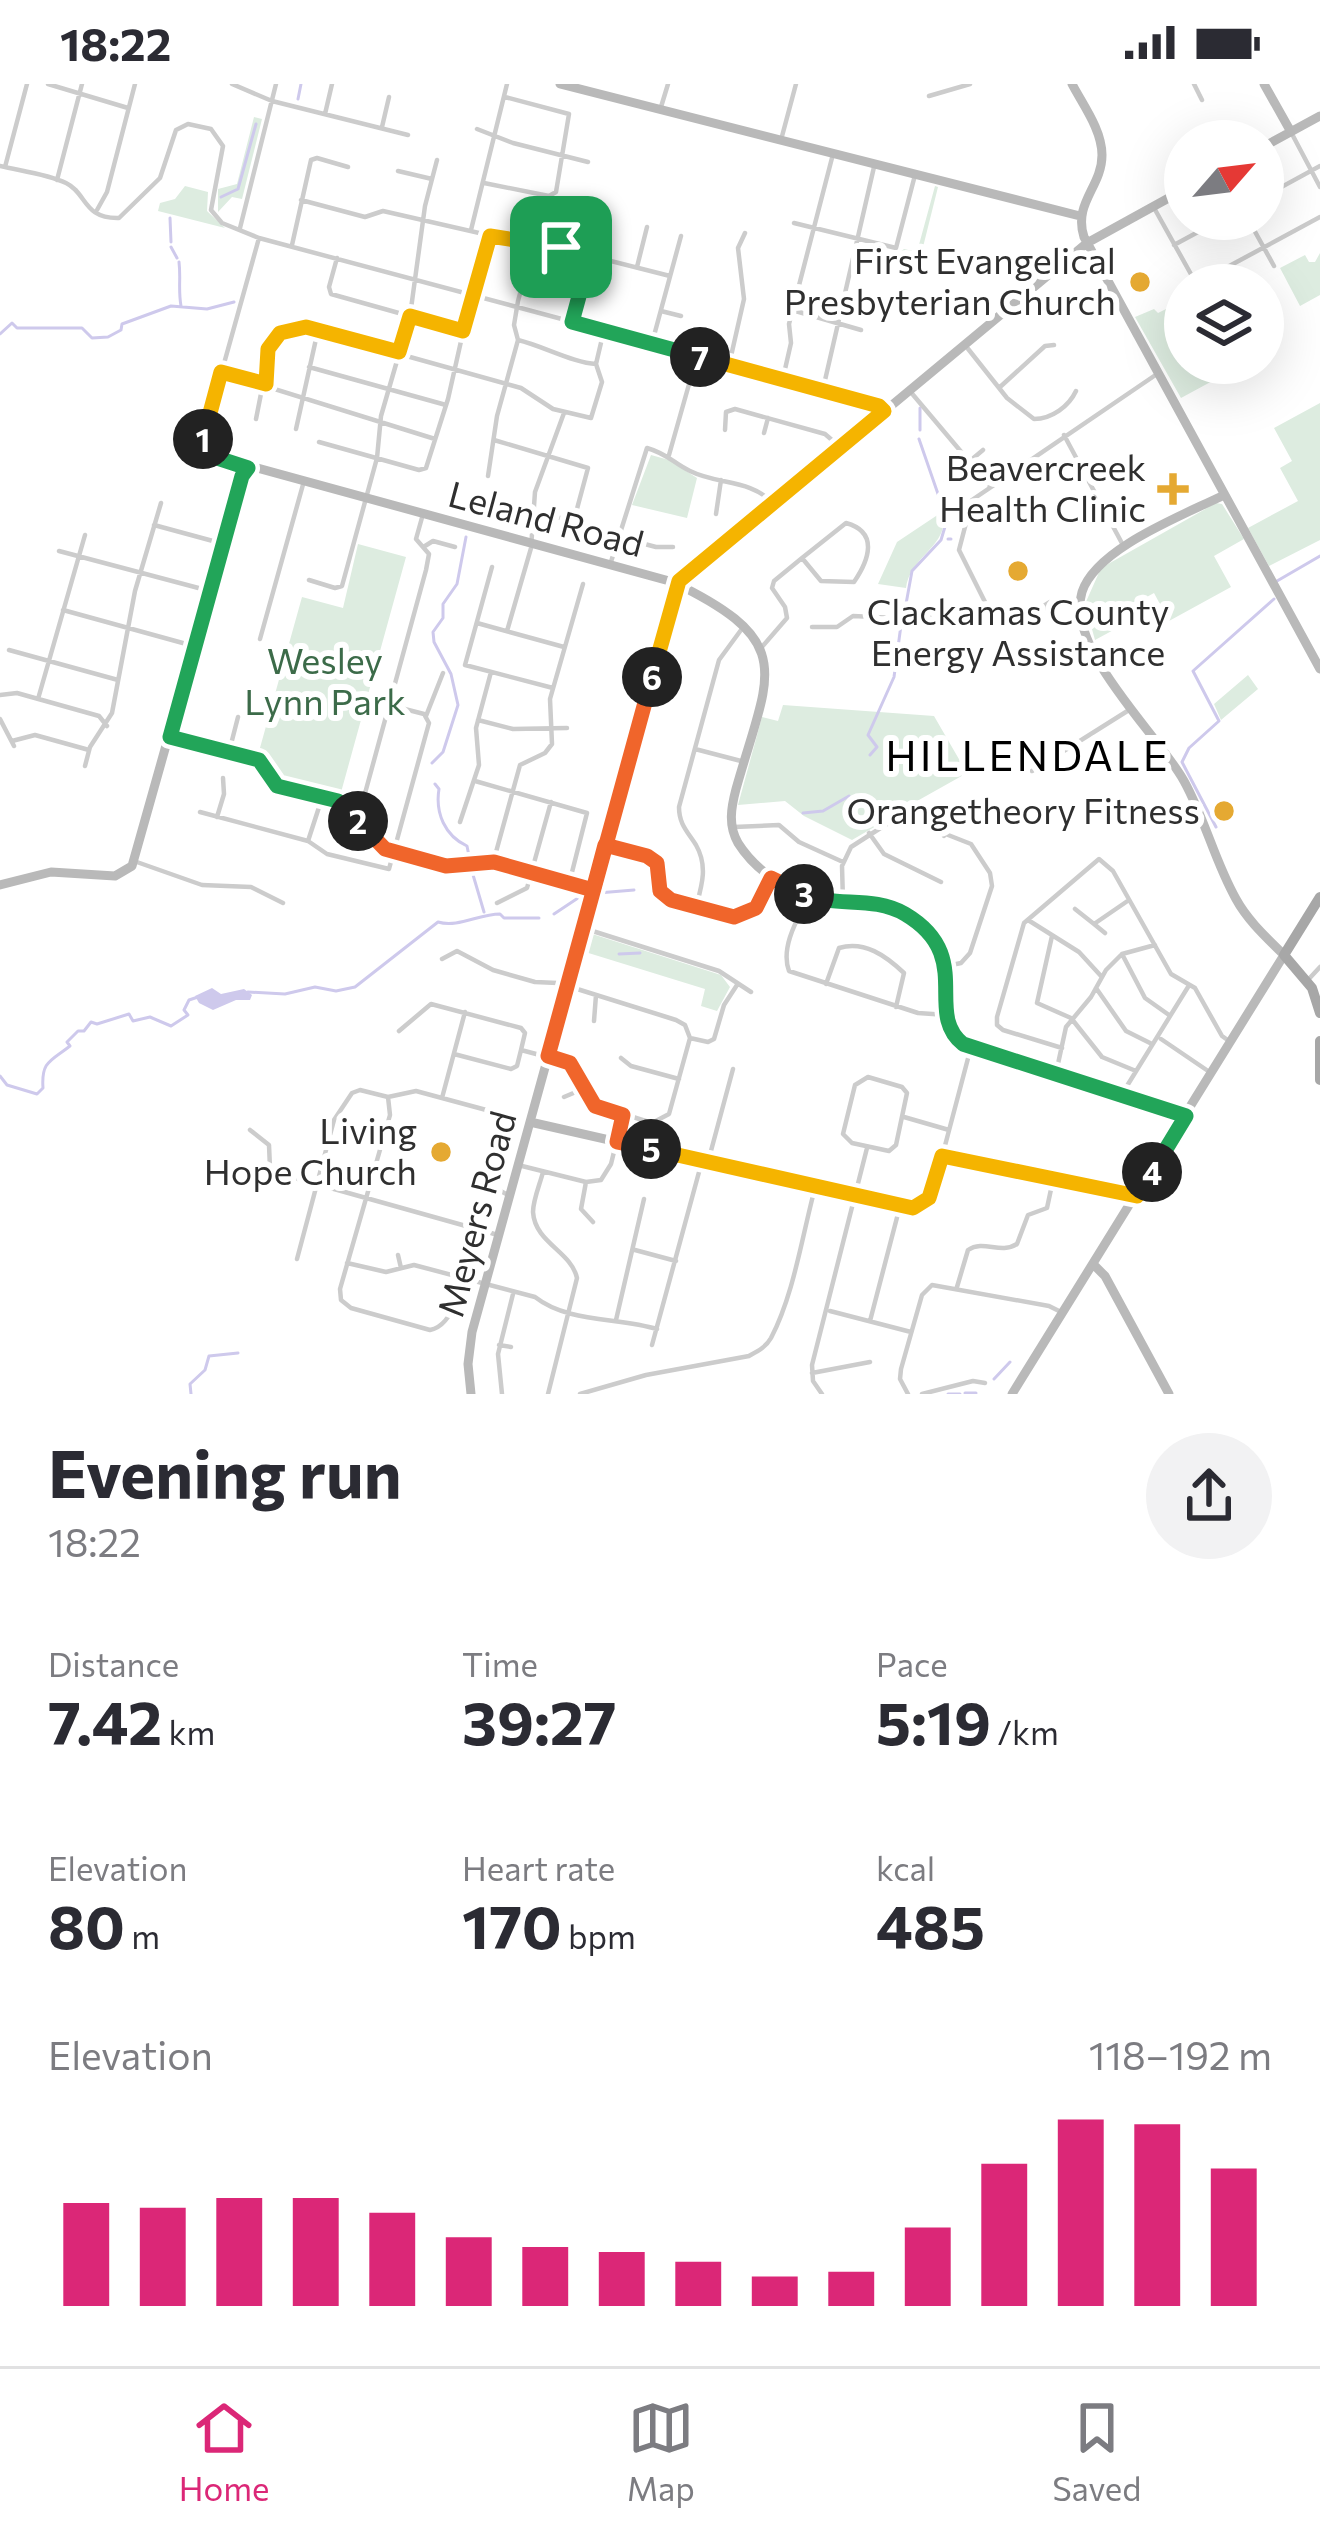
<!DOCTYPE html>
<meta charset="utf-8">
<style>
:root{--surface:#fff;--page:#f2f2f3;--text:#2b2b33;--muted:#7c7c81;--line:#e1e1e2;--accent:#db2777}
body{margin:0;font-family:Commissioner,sans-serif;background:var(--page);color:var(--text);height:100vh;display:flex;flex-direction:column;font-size:45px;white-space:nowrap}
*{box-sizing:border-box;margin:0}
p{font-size:39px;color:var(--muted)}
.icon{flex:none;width:66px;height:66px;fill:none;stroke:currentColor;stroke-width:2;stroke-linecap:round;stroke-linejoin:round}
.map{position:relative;height:1310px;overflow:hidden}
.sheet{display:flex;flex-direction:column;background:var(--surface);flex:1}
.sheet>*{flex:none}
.needle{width:78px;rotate:62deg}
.controls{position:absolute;left:1164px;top:36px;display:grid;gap:24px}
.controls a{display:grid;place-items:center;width:120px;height:120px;border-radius:50%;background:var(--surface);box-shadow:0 12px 48px #0002;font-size:60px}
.pin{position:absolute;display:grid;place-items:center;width:102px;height:102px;color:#fff;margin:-51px;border-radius:24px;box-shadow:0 6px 18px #0006}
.km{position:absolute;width:60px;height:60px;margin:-30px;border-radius:50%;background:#222;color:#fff;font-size:33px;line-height:60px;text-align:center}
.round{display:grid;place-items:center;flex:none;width:126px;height:126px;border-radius:63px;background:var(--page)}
.overview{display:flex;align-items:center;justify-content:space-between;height:204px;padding:0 48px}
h1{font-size:66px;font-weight:700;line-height:90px}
.figures{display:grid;grid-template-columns:repeat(3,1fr);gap:18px;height:204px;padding:12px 48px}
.figures div{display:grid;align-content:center}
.figures b{font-size:60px;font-weight:700}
.figures small{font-size:33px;font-weight:400}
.figures p{font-size:33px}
.chart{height:336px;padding:24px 48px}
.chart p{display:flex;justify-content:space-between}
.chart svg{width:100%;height:216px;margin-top:12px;stroke:var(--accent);stroke-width:6}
.status{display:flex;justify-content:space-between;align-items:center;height:84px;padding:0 60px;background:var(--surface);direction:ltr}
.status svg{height:33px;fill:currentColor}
.dock{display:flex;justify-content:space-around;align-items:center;height:168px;border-top:3px solid var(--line);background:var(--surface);font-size:33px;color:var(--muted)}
.dock a{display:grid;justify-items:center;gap:6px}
.dock .current{color:var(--accent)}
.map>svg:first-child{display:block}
.green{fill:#ddece0}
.water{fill:#cec9ec}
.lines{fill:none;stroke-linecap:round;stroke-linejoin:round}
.stream{stroke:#cec9ec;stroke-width:3}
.street{stroke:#ccc;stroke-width:4.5}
.secondary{stroke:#b9b9b9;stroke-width:9}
.primary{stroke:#a7a7a7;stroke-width:10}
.split-1-casing{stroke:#fff;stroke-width:24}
.split-2-casing{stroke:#fff;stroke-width:24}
.split-3-casing{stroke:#fff;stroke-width:24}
.split-4-casing{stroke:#fff;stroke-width:24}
.split-5-casing{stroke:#fff;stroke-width:24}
.split-6-casing{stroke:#fff;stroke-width:24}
.split-7-casing{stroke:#fff;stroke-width:24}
.split-8-casing{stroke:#fff;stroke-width:24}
.split-1{stroke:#f5b400;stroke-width:15}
.split-2{stroke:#22a559;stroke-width:15}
.split-3{stroke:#f0652b;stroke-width:15}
.split-4{stroke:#22a559;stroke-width:15}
.split-5{stroke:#f5b400;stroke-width:15}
.split-6{stroke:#f0652b;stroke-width:15}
.split-7{stroke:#f5b400;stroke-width:15}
.split-8{stroke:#22a559;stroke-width:15}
.poi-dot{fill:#e5a932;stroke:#fff;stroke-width:4.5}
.labels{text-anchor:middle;stroke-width:12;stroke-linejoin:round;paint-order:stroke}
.poi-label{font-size:36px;fill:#2f2f2f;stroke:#fff;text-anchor:end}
.street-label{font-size:36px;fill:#2f2f2f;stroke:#fff}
.park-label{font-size:36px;fill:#3c6b49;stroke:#fff}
.quarter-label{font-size:42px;letter-spacing:3px;fill:#000;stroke:#fff}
</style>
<div class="status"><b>18:22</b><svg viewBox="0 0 49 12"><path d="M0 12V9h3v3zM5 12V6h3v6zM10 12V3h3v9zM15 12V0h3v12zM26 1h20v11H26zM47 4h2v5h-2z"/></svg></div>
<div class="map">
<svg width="1320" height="1310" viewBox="0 0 1320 1310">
<rect width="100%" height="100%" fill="#fff"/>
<!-- green -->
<path class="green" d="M 254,33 L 262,35 L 242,115 L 232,113 L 218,128 L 218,105 L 237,100 Z
M 185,102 L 208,108 L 207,127 L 225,144 L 158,127 L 160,119 L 175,115 Z
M 935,102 L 938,103 L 916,191 L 877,181 L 893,182 L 896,171 L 904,165 L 917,168 Z
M 1320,169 L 1320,211 L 1300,222 L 1280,184 L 1305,171 L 1309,178 L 1315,178 Z
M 1182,217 L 1185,279 L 1239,279 L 1240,282 L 1181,314 L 1135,233 L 1154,225 L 1158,229 Z
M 1320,319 L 1320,456 L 1269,482 L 1248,444 L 1298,417 L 1280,384 L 1292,377 L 1274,344 Z
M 651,371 L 669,376 L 697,394 L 687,434 L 632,421 Z
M 1216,419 L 1222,420 L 1244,455 L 1214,472 L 1231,503 L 1169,537 L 1154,509 L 1125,525 L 1127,531 L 1117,537 L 1119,543 L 1095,556 L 1085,520 L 1101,484 Z
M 942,428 C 952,461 910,471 906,504 L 878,500 L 897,458 Z
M 358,460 L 406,473 L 340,712 L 281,698 L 270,679 L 258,671 L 302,513 L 343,524 Z
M 1248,591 L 1258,605 L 1221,636 L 1214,620 Z
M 783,621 L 934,632 L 967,689 L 910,721 L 906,731 L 895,731 L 852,756 L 804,732 L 785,717 L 738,721 L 762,633 L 778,637 Z
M 589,849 L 721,891 L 730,903 L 717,927 L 701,922 L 705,905 L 582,867 Z"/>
<!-- water -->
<path class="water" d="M 212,904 L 221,910 L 244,905 L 252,911 L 250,916 L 236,916 L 213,926 L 199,919 L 195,912 Z"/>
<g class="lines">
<!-- stream -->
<path class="stream" d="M 298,15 L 301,0
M 221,113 L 238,105 L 256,40
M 170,134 L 171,158
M 171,163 L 177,174
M 179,178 C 181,194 178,205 181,222
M 0,250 L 12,239 L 17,244 L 82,244 L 92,254 L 108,253 L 121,246 L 122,240 L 171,222 L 207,225 L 234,218
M 920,346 L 920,324
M 948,455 L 951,455
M 1277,497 L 1320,472
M 904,531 L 912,487 L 941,456 L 947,436 L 919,355
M 870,671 L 877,663 L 868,651 L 894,593 L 901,541
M 432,679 L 443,668 L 458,621 L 451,590 L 434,558 L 433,548 L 443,534 L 443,520 L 457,500 L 466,453
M 435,700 L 439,705 C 435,729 445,752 467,762 L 469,772
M 803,729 L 823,727 L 849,712
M 1216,743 L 1182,678 L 1189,664 L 1219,637 L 1193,587 L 1274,515
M 471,784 L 484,828
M 598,809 L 634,806
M 554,830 L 581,812
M 619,870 L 640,869
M 248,908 L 285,910 L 315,903 L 336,907 L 355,903 L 438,838 C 458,844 479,830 500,830 L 504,834 L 539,834
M 0,992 L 7,1001 L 37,1010 L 43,1004 C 41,977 51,977 70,962 L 67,958 L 78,947 L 84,947 L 91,938 L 97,940 L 129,930 L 133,937 L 150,933 L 171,942 L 188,931 L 184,926 L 189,916 L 198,913
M 994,1295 L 1010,1278
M 965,1309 L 976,1309
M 191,1310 L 190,1300 L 205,1286 L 209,1272 L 238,1269
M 948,1310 L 960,1310"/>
<!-- street -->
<path class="street" d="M 48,0 L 128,24
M 232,0 L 272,17 L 408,51
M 1194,0 L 1202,16
M 929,12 L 970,0
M 661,23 L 668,0
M 325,30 L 332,0
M 382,43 L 389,13
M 477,45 L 513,59 L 588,78
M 1292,50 L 1320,103
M 781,56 L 796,0
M 0,82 C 21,87 47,90 66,99 C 87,109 83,135 119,134 L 160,94 L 176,46 L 188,40 L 211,45 L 223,62 L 211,126 L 222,139 L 259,154 L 823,305 L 884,327
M 5,83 L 27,0
M 398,87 L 432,95
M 57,96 L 82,0
M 484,99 L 549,112 L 556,108 L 569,30 L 505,13
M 1263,113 L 1320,82
M 301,116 L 365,133 L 383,127 L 510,156 L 528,156 L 670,192
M 1153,122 L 1197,201
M 97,126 L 107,108 L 135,0
M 1248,135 L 1274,182
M 794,139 L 896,164 L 915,91
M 240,144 L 276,0
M 471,146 L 507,0
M 292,161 L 311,76 L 317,74 L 348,83
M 1174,161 L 1222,135
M 337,174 L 329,203 L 331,210 L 463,247
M 637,183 L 647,143
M 1196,200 L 1320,133
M 792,226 L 861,246
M 661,227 L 681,232
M 573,236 L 600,131
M 518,256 C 543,262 574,279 596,280
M 652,259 L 681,152
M 965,261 L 1007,314 L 1034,335 C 1052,335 1069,322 1076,307
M 729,281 L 744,215 L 738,164 L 745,149
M 309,283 L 446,321
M 223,289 L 435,355
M 783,294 L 791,259 L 789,240 L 833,70
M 1000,303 L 1045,262 L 1054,261
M 823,305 L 874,83
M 909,306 L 990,402
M 256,335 L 271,259 L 281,249 L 299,242 L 521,304 L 553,325 L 591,334 L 602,298 L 596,280 L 604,246
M 296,345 L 318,246
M 725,346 L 726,328 L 735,325 L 825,350 L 840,363
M 764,349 L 768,334
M 1064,351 L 1124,463
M 494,356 L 588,384 L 574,436 L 534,430
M 319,358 L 419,386 L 426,384 L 448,315 L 475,195 L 490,151
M 669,371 L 697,272
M 248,384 L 205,370 L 201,362 L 259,154
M 488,392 L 497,332 L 518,256 L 514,241 L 518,217 L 525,191 L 537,178 L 542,160
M 946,397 L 983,366
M 716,430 L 721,396
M 846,439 C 879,448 869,476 854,498 L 821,497 L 802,474 Z
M 154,441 L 224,460
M 618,453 L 656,463 L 673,463
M 425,462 L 433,457 L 455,463
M 59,467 L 206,506
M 610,481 L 647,364 C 668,370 673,379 690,387 C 718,401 750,395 773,419
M 492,483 L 465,581 L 553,604
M 309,496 L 335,504 L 342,502 L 377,374 L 381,332 L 410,232 L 425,122 L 437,76
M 986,520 L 959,466 L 972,416 L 1157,290
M 63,526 L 190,561
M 1020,537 L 1050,518 L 1080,518
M 477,539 L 564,563
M 812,543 L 837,543 L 853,532 L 917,535 L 986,520 L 997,538 L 1011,543 L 1063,516
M 507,547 L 531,464 L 535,408 L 564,329
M 260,555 L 304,397
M 761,564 L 787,534 L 785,523 L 772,504 L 774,497 L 802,474
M 9,566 L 118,596
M 0,611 L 17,609 L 99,632 L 107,642
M 38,615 L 85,451
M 426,632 L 443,589
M 0,635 L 14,662
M 478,636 L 513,645 L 567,644
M 172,654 L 258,675 L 266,681 L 279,703 L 342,718 L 385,765 L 447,781 L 493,779 L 593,806
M 12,657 L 35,651 L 89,666
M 695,665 L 741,677
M 229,668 L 238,633
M 85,682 L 90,663 L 112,629 L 135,507 L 161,419
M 1032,687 L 1129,626
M 475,697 L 587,729 L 569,800
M 200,728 L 308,757 L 327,770 L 389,785 L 429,639 L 424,630 L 389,621
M 352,729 L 364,713 L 426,486 L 429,470 L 416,455 L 423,430
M 217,733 L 224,710 L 223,694
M 460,738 L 479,681 L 476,644 L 491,588
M 734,743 L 779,741 L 799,758 L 843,778
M 869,749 L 884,770 L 941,798
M 944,752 L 954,727
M 308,757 L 322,714
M 605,761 L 654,776 L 659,786 L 660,807 L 671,816 L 730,832 L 754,826 L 771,794
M 134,777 L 202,801 L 251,803 L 283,819
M 493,779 L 520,681 L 545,669 L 552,660 L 550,615 L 583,500
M 809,812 C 798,834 780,863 789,887 L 918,929 L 947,931
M 843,817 L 842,782 L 851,763 L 893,736 L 910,736 L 971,760 L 990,789 L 992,802 L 970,869 L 961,879 L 947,882
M 497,819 L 527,804 L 551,718
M 696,823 C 702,801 708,782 696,761 C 687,747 679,740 679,723 L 719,576 L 741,546
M 1075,825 L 1094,840
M 1028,836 L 1079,868 L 1101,892
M 583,844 L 719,887 L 751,908
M 1105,849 L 1094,840 L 1129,816
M 1052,852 L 1037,919 L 1071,934 L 1102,973 L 1136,987
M 1122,870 L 1145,914 L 1169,931
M 442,875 L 457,867 L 493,886 L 535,898 L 558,899 L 676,936 L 685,941 L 690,954
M 1307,897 L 1320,883
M 826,900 L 839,864 C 864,856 886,872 904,889 L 896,923
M 1096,904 L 1126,947 L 1152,960
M 594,937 L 596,911
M 399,947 L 431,920 L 521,944 L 525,949 L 521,966 L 570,979 L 595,1021 L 652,1039 L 669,1030 L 690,954
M 690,954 L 708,958 L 714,955 L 724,921 L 737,901
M 1161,955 L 1211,989
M 1062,964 L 1003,946 L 997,941 L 997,933 L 1024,839 L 1099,775 L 1113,787 L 1171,890 L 1195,904 L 1222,952 L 1229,957
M 454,970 L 511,985 L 517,982 L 521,966
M 621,974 L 631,982 L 679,995
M 1056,989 L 1066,943 L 1091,913 L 1106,886 L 1122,870 L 1155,861
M 868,993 L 902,1003 L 907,1009 L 896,1061 L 889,1067 L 852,1059 L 843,1050 L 855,1001 Z
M 1122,1010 L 1188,903
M 388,1013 L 390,1031 L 340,1205 L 341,1216 L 351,1224 L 430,1246 C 455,1241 465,1194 460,1172
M 564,1013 L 583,1005
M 442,1014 L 465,928
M 904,1033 L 949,1046
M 250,1046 L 269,1061 L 270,1084 L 277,1089 L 498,1151
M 942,1073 L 971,963
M 708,1078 L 733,985
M 518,1081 L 586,1098 L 601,1096 L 611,1080 L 623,1031
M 543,1088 C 540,1100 533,1116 533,1128 C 535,1159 571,1167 577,1194 L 548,1310
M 484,1098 L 510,1112
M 586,1098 L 581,1125 L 593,1138
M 635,1166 L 676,1177
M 398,1171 L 401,1184
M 297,1175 L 334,1036 L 352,1009 L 360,1006 L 388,1013 L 416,1007 L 490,1027
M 347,1179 L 386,1188 L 414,1181 L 535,1213 C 568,1239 618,1233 657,1245
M 957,1203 L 968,1166 C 984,1155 1000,1171 1017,1160 L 1028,1131 L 1047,1124 L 1053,1096
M 830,1227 L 911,1248
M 616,1236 L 644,1115
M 870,1237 L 900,1122
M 499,1261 L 511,1263
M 652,1261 L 702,1077
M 812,1289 L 870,1278
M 502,1310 L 498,1270 L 513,1210
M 580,1310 L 646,1291 L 749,1272 C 758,1267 766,1263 771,1254 C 794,1210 802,1152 815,1104
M 822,1310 L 813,1297 L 812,1281 L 867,1064
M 908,1310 L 900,1295 L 901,1285 L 922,1211 L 932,1201 L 1049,1222 L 1061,1228
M 922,1310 L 973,1297 L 985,1299"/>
<!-- secondary -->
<path class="secondary" d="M 560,0 L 1080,132
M 1072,0 C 1083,21 1102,46 1102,71 C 1102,103 1073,119 1084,153 L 1320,585
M 1264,0 L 1291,48
M 1263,63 L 1320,32
M 0,801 L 51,788 L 115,792 L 132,782 L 242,392 L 247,385 L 254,383 L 673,498 C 799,559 769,588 736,705 C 731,724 728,741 738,759 C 755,786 788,809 820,816 C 858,825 877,809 916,838 C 969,878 926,932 963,960 L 1186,1032
M 530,1038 L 909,1124 C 934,1123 934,1093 942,1073 L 1137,1112
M 1094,1181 L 1105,1192 L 1169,1310
M 471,1310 L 468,1280 L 472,1248 L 679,498 L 1087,159 L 1185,105
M 1012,1310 L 1284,871 C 1267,854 1248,837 1236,815 C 1215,778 1205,735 1184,697 C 1159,651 1065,565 1082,508 C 1096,464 1184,431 1224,411"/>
<!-- primary -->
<path class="primary" d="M 1320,813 L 1284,871 L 1312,904 L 1320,929
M 1320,957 L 1320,996"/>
</g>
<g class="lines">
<defs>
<path id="split-1" d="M 203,355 L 221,288 L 266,300 L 268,265 L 280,249 L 306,243 L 399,268 L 410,232 L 463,247 L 490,152 L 561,163"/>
<path id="split-2" d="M 203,355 L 201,365 L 205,370 L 248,384 L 242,392 L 170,653 L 259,676 L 277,702 L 338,717 L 358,737"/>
<path id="split-3" d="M 358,737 L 385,765 L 446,782 L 494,778 L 593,806 L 605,761 L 647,772 L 657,779 L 660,807 L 671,816 L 734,833 L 756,824 L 771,794 L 804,810"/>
<path id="split-4" d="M 804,810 C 836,824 872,811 905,830 C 976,872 923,928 963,960 L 1186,1032 L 1152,1088"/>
<path id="split-5" d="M 651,1065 L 913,1124 L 929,1114 L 942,1072 L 1137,1112 L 1152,1088"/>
<path id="split-6" d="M 651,1065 L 617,1058 L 623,1031 L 595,1022 L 570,979 L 548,972 L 652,593"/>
<path id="split-7" d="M 652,593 L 679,497 L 884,327 L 879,322 L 700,273"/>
<path id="split-8" d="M 561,163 L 590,172 L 572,238 L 700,273"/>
</defs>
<!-- split-1 casing -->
<use href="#split-1" class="split-1-casing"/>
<!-- split-2 casing -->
<use href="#split-2" class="split-2-casing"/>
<!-- split-3 casing -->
<use href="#split-3" class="split-3-casing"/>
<!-- split-4 casing -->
<use href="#split-4" class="split-4-casing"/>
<!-- split-5 casing -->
<use href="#split-5" class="split-5-casing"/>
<!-- split-6 casing -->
<use href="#split-6" class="split-6-casing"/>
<!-- split-7 casing -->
<use href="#split-7" class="split-7-casing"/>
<!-- split-8 casing -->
<use href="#split-8" class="split-8-casing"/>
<!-- split-1 -->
<use href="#split-1" class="split-1"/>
<!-- split-2 -->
<use href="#split-2" class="split-2"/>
<!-- split-3 -->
<use href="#split-3" class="split-3"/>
<!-- split-4 -->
<use href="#split-4" class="split-4"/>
<!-- split-5 -->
<use href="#split-5" class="split-5"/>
<!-- split-6 -->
<use href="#split-6" class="split-6"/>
<!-- split-7 -->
<use href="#split-7" class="split-7"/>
<!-- split-8 -->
<use href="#split-8" class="split-8"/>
</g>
<!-- markers -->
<g class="poi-dot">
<circle cx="1140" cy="198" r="12"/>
<path d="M1167 387h12v12h12v12h-12v12h-12v-12h-12v-12h12z"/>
<circle cx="1018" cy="487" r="12"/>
<circle cx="1224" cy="727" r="12"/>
<circle cx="441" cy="1068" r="12"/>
</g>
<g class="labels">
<!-- poi labels -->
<g class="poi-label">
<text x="1116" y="190">First Evangelical<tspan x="1116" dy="41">Presbyterian Church</tspan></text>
<text x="1146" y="397">Beavercreek<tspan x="1146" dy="41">Health Clinic</tspan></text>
<text x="1018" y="541" text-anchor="middle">Clackamas County<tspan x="1018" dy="41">Energy Assistance</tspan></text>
<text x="1200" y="740">Orangetheory Fitness</text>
<text x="417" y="1060">Living<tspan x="417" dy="41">Hope Church</tspan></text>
</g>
<!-- street labels -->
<g class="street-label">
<text transform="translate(546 435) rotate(15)" y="13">Leland Road</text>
<text transform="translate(477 1130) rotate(-75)" y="13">Meyers Road</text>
</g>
<!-- park labels -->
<g class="park-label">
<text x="325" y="590">Wesley<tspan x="325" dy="41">Lynn Park</tspan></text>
</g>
<!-- quarter labels -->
<g class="quarter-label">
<text x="1028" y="687">HILLENDALE</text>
</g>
</g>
</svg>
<div class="controls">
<a><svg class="needle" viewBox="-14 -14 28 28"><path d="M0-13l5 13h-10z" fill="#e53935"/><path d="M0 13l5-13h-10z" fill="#7c7c81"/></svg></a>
<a><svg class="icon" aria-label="layers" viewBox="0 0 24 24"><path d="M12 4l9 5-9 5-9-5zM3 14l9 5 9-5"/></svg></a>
</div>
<div class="pin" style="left:561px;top:163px;background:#1e9e55"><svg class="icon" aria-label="arrive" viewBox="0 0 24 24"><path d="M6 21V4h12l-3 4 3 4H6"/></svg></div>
<b class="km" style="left:203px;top:355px">1</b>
<b class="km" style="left:358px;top:737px">2</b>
<b class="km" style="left:804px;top:810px">3</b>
<b class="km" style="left:1152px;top:1088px">4</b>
<b class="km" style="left:651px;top:1065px">5</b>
<b class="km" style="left:652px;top:593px">6</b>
<b class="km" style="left:700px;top:273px">7</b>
</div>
<section class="sheet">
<div class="overview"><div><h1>Evening run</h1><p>18:22</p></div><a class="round"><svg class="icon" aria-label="share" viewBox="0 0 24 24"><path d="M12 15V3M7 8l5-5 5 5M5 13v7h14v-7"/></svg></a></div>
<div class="figures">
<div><p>Distance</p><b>7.42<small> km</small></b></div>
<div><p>Time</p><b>39:27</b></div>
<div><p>Pace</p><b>5:19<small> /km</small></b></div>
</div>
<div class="figures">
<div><p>Elevation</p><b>80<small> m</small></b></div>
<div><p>Heart rate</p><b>170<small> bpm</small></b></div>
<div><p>kcal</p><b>485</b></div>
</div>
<div class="chart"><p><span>Elevation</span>118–192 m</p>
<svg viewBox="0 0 160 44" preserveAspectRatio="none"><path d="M5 44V23M15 44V24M25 44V22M35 44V22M45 44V25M55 44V30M65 44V32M75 44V33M85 44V35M95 44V38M105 44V37M115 44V28M125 44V15M135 44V6M145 44V7M155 44V16"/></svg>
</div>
</section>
<nav class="dock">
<a class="current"><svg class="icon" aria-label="home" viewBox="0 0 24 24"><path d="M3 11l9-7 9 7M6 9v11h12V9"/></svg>Home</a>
<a><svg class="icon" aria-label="map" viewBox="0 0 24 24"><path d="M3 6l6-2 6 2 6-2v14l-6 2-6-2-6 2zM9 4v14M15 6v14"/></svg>Map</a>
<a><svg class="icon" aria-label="saved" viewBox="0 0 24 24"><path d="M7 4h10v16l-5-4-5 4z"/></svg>Saved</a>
</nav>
